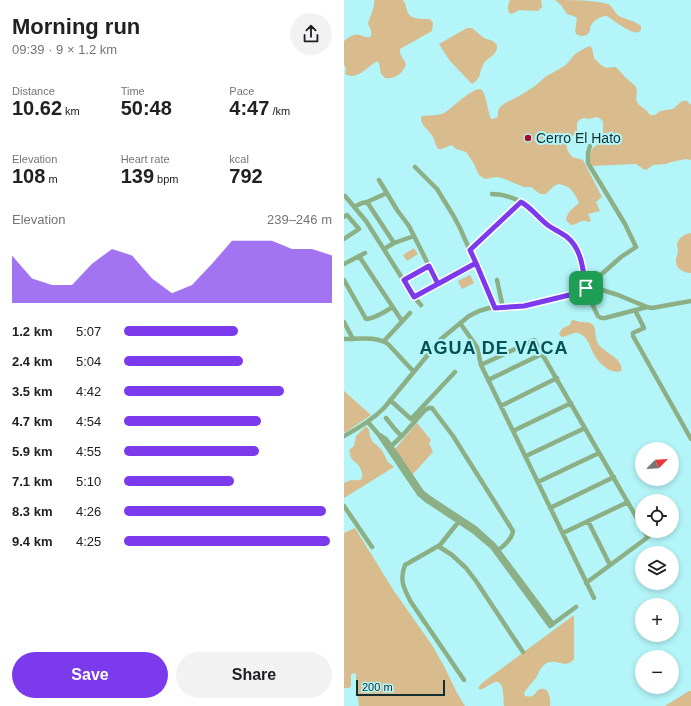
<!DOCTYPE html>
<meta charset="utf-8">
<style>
:root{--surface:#fff;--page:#f2f2f2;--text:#202124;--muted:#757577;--accent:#7c3aed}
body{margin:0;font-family:Helvetica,sans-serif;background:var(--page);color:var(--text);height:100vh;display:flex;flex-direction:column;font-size:15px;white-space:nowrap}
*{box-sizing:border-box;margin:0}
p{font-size:13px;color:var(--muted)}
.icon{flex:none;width:22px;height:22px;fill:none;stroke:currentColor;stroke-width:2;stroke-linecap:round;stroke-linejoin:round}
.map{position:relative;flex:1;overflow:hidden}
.details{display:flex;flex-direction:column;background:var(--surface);width:344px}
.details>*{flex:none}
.needle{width:26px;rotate:66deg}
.controls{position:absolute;left:291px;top:442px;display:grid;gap:8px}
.controls a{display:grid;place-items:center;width:44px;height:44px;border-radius:50%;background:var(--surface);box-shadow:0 2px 6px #0003;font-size:20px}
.scale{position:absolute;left:12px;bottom:10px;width:89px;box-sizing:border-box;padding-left:4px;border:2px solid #142f30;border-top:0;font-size:11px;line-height:14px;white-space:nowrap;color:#142f30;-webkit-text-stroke:3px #b3f5f8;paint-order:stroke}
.pin{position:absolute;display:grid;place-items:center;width:34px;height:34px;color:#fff;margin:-17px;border-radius:8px;box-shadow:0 2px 6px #0006}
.round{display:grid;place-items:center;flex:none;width:42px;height:42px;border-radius:21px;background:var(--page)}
.overview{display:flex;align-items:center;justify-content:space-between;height:68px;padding:0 12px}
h1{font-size:22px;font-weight:700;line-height:30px}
.metrics{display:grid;grid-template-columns:repeat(3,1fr);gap:6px;height:68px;padding:4px 12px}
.metrics div{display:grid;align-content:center}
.metrics b{font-size:20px;font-weight:700}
.metrics small{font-size:11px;font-weight:400}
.metrics p{font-size:11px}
.chart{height:112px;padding:8px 12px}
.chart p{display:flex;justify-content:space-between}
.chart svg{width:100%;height:72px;margin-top:4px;fill:var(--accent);opacity:.7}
.button{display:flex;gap:8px;margin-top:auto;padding:8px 12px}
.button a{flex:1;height:46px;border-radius:24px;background:var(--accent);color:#fff;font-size:16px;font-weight:700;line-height:46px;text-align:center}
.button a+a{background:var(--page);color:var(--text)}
ul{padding:0 12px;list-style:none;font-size:13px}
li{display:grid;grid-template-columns:64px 48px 1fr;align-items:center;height:30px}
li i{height:10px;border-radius:5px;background:var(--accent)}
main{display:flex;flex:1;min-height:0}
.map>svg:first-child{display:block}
.green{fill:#d8bc8d}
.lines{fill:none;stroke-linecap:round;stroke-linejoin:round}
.minor{stroke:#8daf85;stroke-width:4.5}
.route-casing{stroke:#fff;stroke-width:8}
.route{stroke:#7c3aed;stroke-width:5}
.poi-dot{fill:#a60b2c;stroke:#b3f5f8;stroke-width:1.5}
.labels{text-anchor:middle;stroke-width:4;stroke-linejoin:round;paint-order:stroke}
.poi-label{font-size:14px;fill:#142f30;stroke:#b3f5f8;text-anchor:start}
.district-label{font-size:18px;font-weight:bold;letter-spacing:1px;fill:#055255;stroke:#b3f5f8}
</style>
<main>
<section class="details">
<div class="overview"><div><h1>Morning run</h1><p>09:39 · 9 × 1.2 km</p></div><a class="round"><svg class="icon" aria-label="share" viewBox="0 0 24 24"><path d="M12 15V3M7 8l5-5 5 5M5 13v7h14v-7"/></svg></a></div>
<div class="metrics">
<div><p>Distance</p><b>10.62<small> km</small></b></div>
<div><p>Time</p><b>50:48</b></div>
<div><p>Pace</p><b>4:47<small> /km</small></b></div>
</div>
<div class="metrics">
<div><p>Elevation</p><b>108<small> m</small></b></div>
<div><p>Heart rate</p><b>139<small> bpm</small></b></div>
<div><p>kcal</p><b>792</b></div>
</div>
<div class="chart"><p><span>Elevation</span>239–246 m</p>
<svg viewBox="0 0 160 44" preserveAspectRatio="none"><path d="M0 44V15L10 29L20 33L30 33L40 20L50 11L60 15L70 29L80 38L90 33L100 20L110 6L120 6L130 6L140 11L150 11L160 15V44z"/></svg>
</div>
<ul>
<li><b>1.2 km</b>5:07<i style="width:55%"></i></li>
<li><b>2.4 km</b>5:04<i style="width:57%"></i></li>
<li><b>3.5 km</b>4:42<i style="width:77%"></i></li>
<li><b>4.7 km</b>4:54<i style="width:66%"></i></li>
<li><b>5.9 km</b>4:55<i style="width:65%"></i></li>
<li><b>7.1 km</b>5:10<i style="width:53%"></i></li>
<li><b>8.3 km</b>4:26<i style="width:97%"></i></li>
<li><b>9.4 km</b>4:25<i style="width:99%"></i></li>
</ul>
<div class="button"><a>Save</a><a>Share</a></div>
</section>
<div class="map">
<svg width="347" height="706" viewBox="0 0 347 706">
<rect width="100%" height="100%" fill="#b3f5f8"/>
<!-- green -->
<path class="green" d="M 30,0 L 59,0 C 62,4 62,8 64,13 C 68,20 79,19 86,19 L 89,23 L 88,31 L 56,49 C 55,55 60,59 62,64 C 60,73 49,80 41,78 L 37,74 L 35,63 L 33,61 C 24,67 12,81 1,74 L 2,68 L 0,65 L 0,41 C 5,37 10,33 16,35 C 20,36 21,38 26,37 C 29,33 26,28 24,24 C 26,16 31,9 30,0 Z
M 166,0 L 197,0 L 198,7 L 194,11 L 175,10 L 168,14 L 165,13 C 163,8 164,4 166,0 Z
M 211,0 C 226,0 251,0 264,4 C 270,7 270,14 277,17 C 284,20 291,21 297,26 C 299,44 268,19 263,16 C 258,16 251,19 248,24 C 245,27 247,26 246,30 C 244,37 237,37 232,34 L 231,31 L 233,19 L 232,17 L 223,14 L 217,5 Z
M 123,28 L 128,28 L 140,38 L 149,41 L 153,45 C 154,56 143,57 139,65 C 135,73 137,79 128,84 L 106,61 L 95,44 Z
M 246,46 L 248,48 L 250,58 L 257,65 L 262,68 L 271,67 L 273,68 L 281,77 L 288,83 L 292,87 L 293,91 L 292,99 L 294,104 L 303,111 L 306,115 L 311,115 L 316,111 L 329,109 L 338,101 L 343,101 L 347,105 L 347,160 L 342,159 L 327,162 L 322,164 L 309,165 L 302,170 L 299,169 L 292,164 L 247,166 L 245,157 L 248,149 L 255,143 L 259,135 L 259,122 L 258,120 L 253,117 L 245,119 L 240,118 L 235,120 L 233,123 L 233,131 L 229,136 L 224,138 L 222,140 L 223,149 L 226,154 L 228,157 L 239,160 L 258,197 L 252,202 L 256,211 L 244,214 L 247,221 L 245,222 C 236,218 236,224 227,225 L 222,220 C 224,210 229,209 235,203 C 230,192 227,186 215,184 L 210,186 L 202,194 L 196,194 L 187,187 L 180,187 L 158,178 L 152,177 L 141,179 L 135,175 L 129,162 L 122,152 L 112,149 L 108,145 C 103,146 99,150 94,149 C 91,145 91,141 89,137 C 85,130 76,125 77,117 L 79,116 C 86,115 94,116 100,113 C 110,107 127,88 137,89 C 143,95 143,110 147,119 L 152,118 L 154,116 L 154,110 L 157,106 L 163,102 L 177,95 L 191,86 L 201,77 L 222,65 L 231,54 L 241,48 Z
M 347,233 L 347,273 L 346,273 C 339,273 331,268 332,260 C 332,257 334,254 334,251 C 334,247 333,248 333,244 C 335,237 341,234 347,233 Z
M 70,248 L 74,254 L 63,261 L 59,255 Z
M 126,275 L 130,283 L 118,289 L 114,281 Z
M 228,320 C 231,320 234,322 237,322 C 242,323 245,321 249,325 C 254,331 248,339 258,348 C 264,354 280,360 277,371 C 266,375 254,362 249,353 C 246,346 243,335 234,333 C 229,332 224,336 219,337 L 216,336 L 215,333 L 219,328 L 226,325 Z
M 0,391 L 27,415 L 2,432 L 0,432 Z
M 73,423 L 87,440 L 85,443 L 89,452 L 68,475 L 51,449 Z
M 22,426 L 25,430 L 26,436 L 28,441 L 37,449 L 40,454 L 43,461 L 50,467 L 0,498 L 0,483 C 3,482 6,480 9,480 C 12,480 13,481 16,480 C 21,477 17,469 15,466 C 13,463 10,462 8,459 C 6,457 6,454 5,450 L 10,446 L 12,436 Z
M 11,528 L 50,591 L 88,645 L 100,666 L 113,693 L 121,706 L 15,706 L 12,685 L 12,674 L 9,673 L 7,675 L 7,686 L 5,688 L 0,688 L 0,533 Z
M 230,615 L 230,659 C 222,669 215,660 206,662 C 203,662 200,665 198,667 C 195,670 194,674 192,678 C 188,683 183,688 180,693 L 181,696 C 193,699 190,690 197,689 C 205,687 207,700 206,706 L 160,706 C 159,700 161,680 151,682 C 146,684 141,688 136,690 L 134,688 L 138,683 Z
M 345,691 L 347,691 L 347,706 L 321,706 Z"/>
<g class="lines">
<!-- minor -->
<path class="minor" d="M 71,167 L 93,189 L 109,215 L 116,228 L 151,308
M 35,180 L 53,210 L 65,226 L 94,284
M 148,194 C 164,194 178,201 189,212 C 195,216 199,222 205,226 C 215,233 228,237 233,249 C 240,262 238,277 243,291 C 245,299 250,308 254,316 L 257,318 L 261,318 L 303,307
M 1,196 L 22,221 L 70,297 L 77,305
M 23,202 L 50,243
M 10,207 L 18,203 L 23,202 L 43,193
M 0,217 L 3,215 L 15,229 L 0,239
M 40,249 L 50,243 L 70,236
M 126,250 L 177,202
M 15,256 L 58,321
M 0,264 L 21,253
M 0,280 L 22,319 C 31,319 41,311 49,307
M 60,280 L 85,266
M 153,280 L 159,308
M 242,288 L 277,257 L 292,247 L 281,224 L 244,163 L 244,153 L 246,146
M 70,297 L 132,263
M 291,310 L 300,328 L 289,333 L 289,336 L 347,439
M 0,322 L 9,339
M 116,323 L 133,347 L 137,365 L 250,598
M 0,339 C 13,339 33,336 44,344 L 69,371
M 40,341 L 66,313
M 137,365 L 190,340 L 298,527
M 144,380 L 198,354
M 46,400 L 67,419 L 111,372
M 157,406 L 213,378
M 42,418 C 47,424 51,431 58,436
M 24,422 L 35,435 L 75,494 L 82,500 L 129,531 L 148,547 L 206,626 L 232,607
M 169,431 L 227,403
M 36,435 L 42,439 L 78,492 L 84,497 L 131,528 L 150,545 L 209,624
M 0,436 C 15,428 28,420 40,408 L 97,339 L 125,316 L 135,311 L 145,308 L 167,308 L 180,306 L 238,292 L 255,289 L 274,295 L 303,307 L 308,308 L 347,301
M 45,448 L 58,436 L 81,410 L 85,408 L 88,408 L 109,436 L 169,531 C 168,539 160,546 153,551
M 182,456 L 241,428
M 194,482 L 255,453
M 0,506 L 28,547
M 206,508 L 270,477
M 116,520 L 96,545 L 61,565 C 55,580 60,589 67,602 L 120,680
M 244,521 L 266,565
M 219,533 L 284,502
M 94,546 L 108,555 L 122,568 L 132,581 L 179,652
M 242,583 L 304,537 L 300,531"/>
</g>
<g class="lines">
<defs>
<path id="route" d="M 242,288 L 242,291 L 180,306 L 151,308 L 132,263 L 94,284 L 85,266 L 60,280 L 70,297 L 132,263 L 126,250 L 177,202 C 188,208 195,219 205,226 C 211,230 218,233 223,237 C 238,249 239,270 242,288"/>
</defs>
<!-- route casing -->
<use href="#route" class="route-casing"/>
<!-- route -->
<use href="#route" class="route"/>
</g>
<!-- markers -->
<circle class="poi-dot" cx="184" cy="138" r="4"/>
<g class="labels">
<!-- poi labels -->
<g class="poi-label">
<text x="192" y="143">Cerro El Hato</text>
</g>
<!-- district labels -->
<g class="district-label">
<text x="150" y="354">AGUA DE VACA</text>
</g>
</g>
</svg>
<div class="controls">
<a><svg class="needle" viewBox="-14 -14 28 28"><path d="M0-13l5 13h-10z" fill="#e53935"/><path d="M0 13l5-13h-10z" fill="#757577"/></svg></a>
<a><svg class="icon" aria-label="locate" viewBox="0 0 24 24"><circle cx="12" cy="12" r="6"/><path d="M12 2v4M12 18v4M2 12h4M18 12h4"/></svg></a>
<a><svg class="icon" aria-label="layers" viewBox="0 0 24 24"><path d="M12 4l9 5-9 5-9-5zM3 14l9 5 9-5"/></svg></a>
<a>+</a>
<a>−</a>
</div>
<div class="scale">200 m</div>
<div class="pin" style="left:242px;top:288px;background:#1e9e55"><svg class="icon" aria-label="arrive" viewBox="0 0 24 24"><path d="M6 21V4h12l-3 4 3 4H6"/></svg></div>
</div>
</main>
